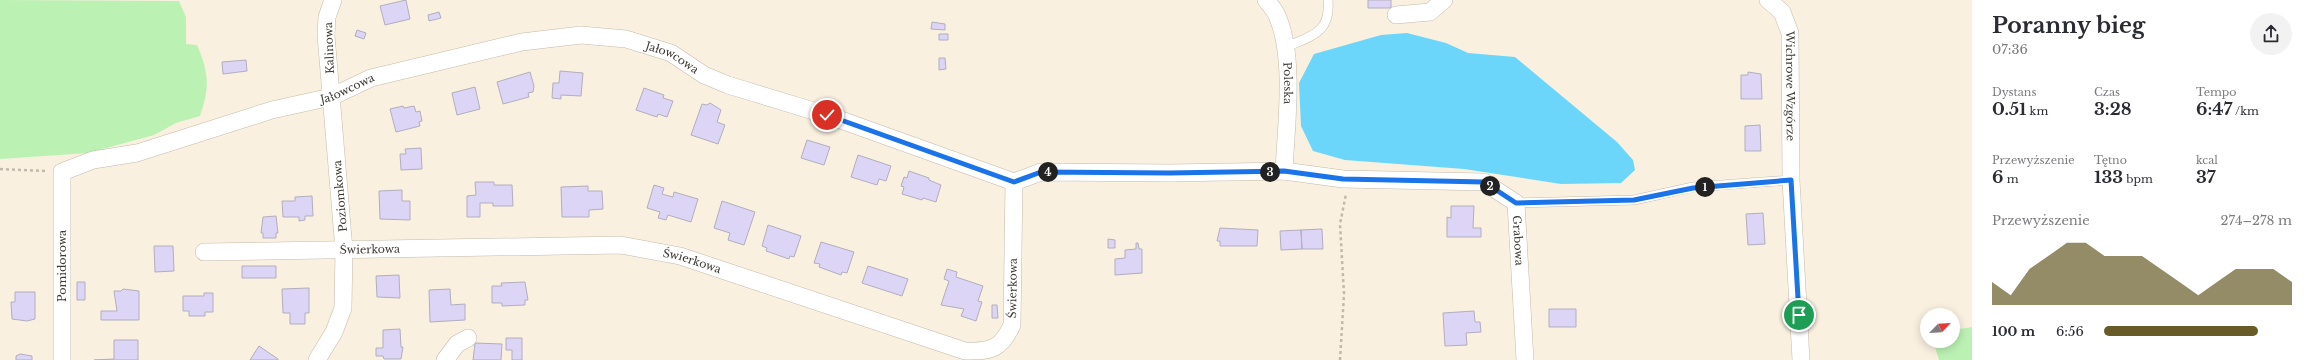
<!DOCTYPE html>
<html lang="pl">
<meta charset="utf-8">
<style>
:root{--surface:#fff;--page:#f2f2f3;--text:#2b2b33;--muted:#7c7c81;--accent:#685b28}
body{margin:0;font-family:"Libre Baskerville",serif;background:var(--page);color:var(--text);height:100vh;display:flex;flex-direction:column;font-size:15px;white-space:nowrap}
*{box-sizing:border-box;margin:0}
p{font-size:13px;color:var(--muted)}
.icon{flex:none;width:22px;height:22px;fill:none;stroke:currentColor;stroke-width:2;stroke-linecap:round;stroke-linejoin:round}
.map{position:relative;flex:1;overflow:hidden}
.drawer{display:flex;flex-direction:column;background:var(--surface);width:340px}
.drawer>*{flex:none}
.needle{width:26px;rotate:65deg}
.buttons{position:absolute;left:1920px;top:308px;display:grid;gap:8px}
.buttons a{display:grid;place-items:center;width:40px;height:40px;border-radius:50%;background:var(--surface);box-shadow:0 2px 10px #0003;font-size:20px}
.pin{position:absolute;display:grid;place-items:center;width:34px;height:34px;color:#fff;margin:-17px;border:2px solid #fff;border-radius:50%;box-shadow:0 1px 4px #0007}
.km{position:absolute;width:20px;height:20px;margin:-10px;border-radius:50%;background:#222;color:#fff;font-size:11px;line-height:20px;text-align:center}
.round{display:grid;place-items:center;flex:none;width:42px;height:42px;border-radius:21px;background:var(--page)}
.headline{display:flex;align-items:center;justify-content:space-between;height:68px;padding:0 20px}
h1{font-size:22px;font-weight:700;line-height:30px}
.figures{display:grid;grid-template-columns:repeat(3,1fr);gap:6px;height:68px;padding:4px 20px}
.figures div{display:grid;align-content:center}
.figures b{font-size:17px;font-weight:700}
.figures small{font-size:11px;font-weight:400}
.figures p{font-size:11px}
.chart{height:112px;padding:8px 20px}
.chart p{display:flex;justify-content:space-between}
.chart svg{width:100%;height:72px;margin-top:4px;fill:var(--accent);opacity:.7}
ul{padding:0 20px;list-style:none;font-size:13px}
li{display:grid;grid-template-columns:64px 48px 1fr;align-items:center;height:30px}
li i{height:10px;border-radius:5px;background:var(--accent)}
main{display:flex;flex:1;min-height:0}
.map>svg:first-child{display:block}
.green{fill:#bcf1b4}
.water{fill:#6bd6f9}
.building{fill:#dcd5f5;stroke:#b1aebe}
.lines{fill:none;stroke-linecap:round;stroke-linejoin:round}
.lane-casing{stroke:#c3baab;stroke-width:10}
.street-casing{stroke:#c3baab;stroke-width:18}
.path{stroke:#c1b9ac;stroke-width:2.5;stroke-dasharray:3 3;stroke-linecap:butt}
.lane{stroke:#fff;stroke-width:9}
.street{stroke:#fff;stroke-width:17}
.route-casing{stroke:#fff;stroke-width:8}
.route{stroke:#1a73e8;stroke-width:5}
.labels{text-anchor:middle;stroke-width:3;stroke-linejoin:round;paint-order:stroke}
.street-label{font-size:11px;fill:#3f3b35;stroke:#fff}
</style>
<main>
<div class="map">
<svg width="1972" height="360" viewBox="0 0 1972 360">
<rect width="100%" height="100%" fill="#faf0e0"/>
<!-- green -->
<path class="green" d="M 0,0 L 179,1 L 186,17 L 186,44 L 197,45 C 209,72 210,88 200,116 L 176,123 L 154,135 L 88,153 L 0,159 Z
M 1972,327 L 1972,360 L 1939,360 L 1935,347 L 1940,341 L 1953,341 L 1953,330 Z"/>
<!-- water -->
<path class="water" d="M 1407,33 L 1446,43 L 1468,53 L 1515,57 L 1617,142 L 1633,160 L 1635,170 L 1621,183 L 1561,184 L 1464,169 L 1345,160 L 1313,151 L 1301,126 L 1299,83 L 1314,54 L 1381,35 Z"/>
<!-- building -->
<path class="building" d="M 406,0 L 410,19 L 385,25 L 380,6 Z
M 1368,0 L 1391,0 L 1391,8 L 1368,8 Z
M 439,12 L 441,18 L 429,21 L 428,15 Z
M 932,22 L 945,24 L 945,30 L 931,29 Z
M 357,30 L 366,33 L 364,39 L 355,36 Z
M 939,34 L 948,34 L 948,40 L 939,40 Z
M 939,58 L 945,58 L 946,69 L 939,70 Z
M 246,60 L 247,71 L 223,74 L 222,62 Z
M 560,71 L 583,73 L 581,96 L 561,95 L 561,99 L 552,98 L 553,83 L 559,83 Z
M 530,72 L 534,86 L 533,92 L 528,93 L 529,97 L 503,104 L 497,82 Z
M 1748,72 L 1761,74 L 1762,99 L 1741,99 L 1741,75 L 1748,75 Z
M 475,87 L 480,109 L 457,115 L 452,93 Z
M 644,88 L 664,95 L 663,98 L 673,101 L 667,117 L 658,114 L 657,117 L 636,110 Z
M 710,103 L 721,110 L 717,122 L 725,125 L 718,144 L 691,135 L 702,104 L 707,105 Z
M 403,106 L 404,108 L 414,106 L 416,112 L 420,111 L 422,121 L 419,122 L 420,126 L 396,132 L 390,109 Z
M 1760,125 L 1761,151 L 1745,151 L 1745,126 Z
M 807,140 L 830,147 L 824,165 L 801,158 Z
M 421,148 L 422,169 L 401,170 L 400,154 L 406,154 L 405,149 Z
M 858,155 L 891,166 L 886,181 L 879,179 L 877,185 L 851,177 Z
M 909,171 L 929,178 L 929,180 L 941,185 L 936,202 L 923,198 L 922,200 L 902,194 L 904,187 L 901,186 L 904,177 L 907,178 Z
M 475,182 L 494,182 L 494,185 L 512,185 L 513,206 L 493,206 L 493,203 L 480,203 L 480,217 L 467,217 L 467,196 L 476,195 Z
M 654,185 L 664,188 L 662,194 L 673,197 L 674,192 L 698,199 L 691,222 L 668,215 L 666,220 L 658,218 L 660,212 L 647,208 Z
M 588,186 L 588,191 L 602,191 L 603,209 L 589,210 L 589,217 L 562,217 L 561,187 Z
M 402,190 L 402,201 L 410,201 L 410,220 L 380,219 L 379,191 Z
M 312,196 L 313,216 L 305,216 L 305,220 L 299,221 L 299,217 L 283,217 L 282,201 L 295,201 L 295,197 Z
M 722,201 L 755,212 L 744,245 L 728,240 L 730,233 L 714,228 Z
M 1451,206 L 1474,206 L 1473,228 L 1481,228 L 1481,237 L 1447,237 L 1447,217 L 1451,218 Z
M 1763,213 L 1765,244 L 1748,245 L 1746,214 Z
M 276,216 L 278,233 L 276,233 L 276,238 L 263,238 L 263,233 L 261,233 L 263,217 Z
M 768,225 L 801,236 L 794,257 L 790,256 L 789,259 L 766,251 L 767,248 L 762,246 Z
M 1220,228 L 1258,230 L 1257,246 L 1220,246 L 1220,241 L 1217,241 Z
M 1322,229 L 1323,249 L 1302,249 L 1301,230 Z
M 1301,230 L 1302,249 L 1281,250 L 1280,231 Z
M 1108,239 L 1115,240 L 1115,248 L 1108,248 Z
M 821,242 L 854,252 L 847,273 L 842,272 L 841,275 L 819,267 L 820,264 L 814,263 Z
M 1136,243 L 1138,243 L 1139,249 L 1142,249 L 1142,273 L 1115,275 L 1115,259 L 1125,258 L 1125,250 L 1136,249 Z
M 154,246 L 173,246 L 174,271 L 155,272 Z
M 242,266 L 276,266 L 276,278 L 242,278 Z
M 868,266 L 908,279 L 902,296 L 862,283 Z
M 947,269 L 957,272 L 956,277 L 983,286 L 978,301 L 982,302 L 976,321 L 961,316 L 964,309 L 941,305 L 949,281 L 944,279 Z
M 399,275 L 400,298 L 377,297 L 376,276 Z
M 77,282 L 85,282 L 85,300 L 77,300 Z
M 525,282 L 528,300 L 525,300 L 525,305 L 502,306 L 502,303 L 492,303 L 492,286 L 502,286 L 501,283 Z
M 309,288 L 309,313 L 305,313 L 305,324 L 290,324 L 290,313 L 283,313 L 282,289 Z
M 123,289 L 139,291 L 139,320 L 101,320 L 101,311 L 117,311 L 114,291 L 121,291 Z
M 450,289 L 451,305 L 465,304 L 465,320 L 430,322 L 429,290 Z
M 15,292 L 35,292 L 35,319 L 27,321 L 12,319 L 11,302 L 15,302 Z
M 204,293 L 213,293 L 213,312 L 205,312 L 205,316 L 189,316 L 189,311 L 183,311 L 183,296 L 204,296 Z
M 992,305 L 997,305 L 998,318 L 992,318 Z
M 1549,309 L 1576,309 L 1576,327 L 1549,327 Z
M 1474,311 L 1475,322 L 1480,322 L 1481,332 L 1466,333 L 1467,345 L 1445,346 L 1443,313 Z
M 400,329 L 401,347 L 403,347 L 401,359 L 384,359 L 383,356 L 376,356 L 376,348 L 383,348 L 383,330 Z
M 506,338 L 522,338 L 522,360 L 512,360 L 512,350 L 506,350 Z
M 114,340 L 138,340 L 138,360 L 94,360 L 114,359 Z
M 475,343 L 502,344 L 501,360 L 473,360 Z
M 259,346 L 278,359 L 278,360 L 250,360 Z
M 20,354 L 32,356 L 32,360 L 16,360 L 16,356 Z"/>
<g class="lines">
<defs>
<path id="lane" d="M 1286,47 C 1311,36 1331,33 1328,0
M 1516,203 L 1634,200 L 1693,187 L 1791,180"/>
<g id="street">
<path id="s1" d="M 1266,0 C 1270,5 1276,11 1278,18 C 1295,59 1286,127 1284,171"/>
<path id="s2" d="M 1768,0 L 1782,12 L 1790,33 L 1791,180 L 1801,360"/>
<path d="M 1396,15 L 1430,12 L 1444,0"/>
<path id="s3" d="M 204,252 L 621,245 L 680,256 L 965,351 C 991,352 1001,349 1012,325 L 1014,182"/>
<path id="s4" d="M 62,360 L 62,172 L 93,160 L 137,153 L 272,110 L 331,97 L 371,78 L 522,42 L 581,35 L 626,39 L 671,53 L 704,75 L 728,85 L 827,115 L 1014,182 L 1041,172 L 1170,173 L 1284,171 L 1343,179 L 1484,182 L 1516,203 L 1525,360"/>
<path d="M 317,360 L 334,332 L 343,308 L 344,250 L 326,35 L 327,17 L 333,0"/>
<path d="M 445,360 L 457,344 L 468,338"/>
</g>
</defs>
<!-- lane casing -->
<use href="#lane" class="lane-casing"/>
<!-- street casing -->
<use href="#street" class="street-casing"/>
<!-- path -->
<path class="path" d="M 0,169 L 47,171
M 1340,360 L 1344,294 L 1340,224 L 1346,194"/>
<!-- lane -->
<use href="#lane" class="lane"/>
<!-- street -->
<use href="#street" class="street"/>
</g>
<g class="lines">
<defs>
<path id="route" d="M 827,115 L 1014,182 L 1041,172 L 1170,173 L 1284,171 L 1343,179 L 1484,182 L 1516,203 L 1634,200 L 1693,188 L 1791,180 L 1799,315"/>
</defs>
<!-- route casing -->
<use href="#route" class="route-casing"/>
<!-- route -->
<use href="#route" class="route"/>
</g>
<g class="labels">
<!-- street labels -->
<g class="street-label">
<text transform="translate(329 48) rotate(-92)" y="4">Kalinowa</text>
<text dy="4" stroke="none"><textPath href="#s4" startOffset="822">Jałowcowa</textPath></text>
<text dy="4" stroke="none"><textPath href="#s1" startOffset="88">Poleska</textPath></text>
<text dy="4" stroke="none"><textPath href="#s2" startOffset="94">Wichrowe Wzgórze</textPath></text>
<text dy="4" stroke="none"><textPath href="#s4" startOffset="486">Jałowcowa</textPath></text>
<text transform="translate(340 196) rotate(-95)" y="4">Poziomkowa</text>
<text dy="4" stroke="none"><textPath href="#s4" startOffset="1735">Grabowa</textPath></text>
<text dy="4" stroke="none"><textPath href="#s3" startOffset="166">Świerkowa</textPath></text>
<text dy="4" stroke="none"><textPath href="#s3" startOffset="490">Świerkowa</textPath></text>
<text transform="translate(62 266) rotate(-90)" y="4">Pomidorowa</text>
<text dy="4" stroke="none"><textPath href="#s3" startOffset="873">Świerkowa</textPath></text>
</g>
</g>
</svg>
<div class="buttons">
<a><svg class="needle" viewBox="-14 -14 28 28"><path d="M0-13l5 13h-10z" fill="#e53935"/><path d="M0 13l5-13h-10z" fill="#7c7c81"/></svg></a>
</div>
<div class="pin" style="left:1799px;top:315px;background:#1e9e55"><svg class="icon" aria-label="arrive" viewBox="0 0 24 24"><path d="M6 21V4h12l-3 4 3 4H6"/></svg></div>
<div class="pin" style="left:827px;top:115px;background:#d93025"><svg class="icon" aria-label="check" viewBox="0 0 24 24"><path d="M5 12l5 5 9-10"/></svg></div>
<b class="km" style="left:1705px;top:187px">1</b>
<b class="km" style="left:1490px;top:186px">2</b>
<b class="km" style="left:1270px;top:172px">3</b>
<b class="km" style="left:1048px;top:172px">4</b>
</div>
<section class="drawer">
<div class="headline"><div><h1>Poranny bieg</h1><p>07:36</p></div><a class="round"><svg class="icon" aria-label="share" viewBox="0 0 24 24"><path d="M12 15V3M7 8l5-5 5 5M5 13v7h14v-7"/></svg></a></div>
<div class="figures">
<div><p>Dystans</p><b>0.51<small> km</small></b></div>
<div><p>Czas</p><b>3:28</b></div>
<div><p>Tempo</p><b>6:47<small> /km</small></b></div>
</div>
<div class="figures">
<div><p>Przewyższenie</p><b>6<small> m</small></b></div>
<div><p>Tętno</p><b>133<small> bpm</small></b></div>
<div><p>kcal</p><b>37</b></div>
</div>
<div class="chart"><p><span>Przewyższenie</span>274–278 m</p>
<svg viewBox="0 0 160 44" preserveAspectRatio="none"><path d="M0 44V30L10 38L20 22L30 14L40 6L50 6L60 14L70 14L80 14L90 22L100 30L110 38L120 30L130 22L140 22L150 22L160 30V44z"/></svg>
</div>
<ul>
<li><b>100 m</b>6:56<i style="width:82%"></i></li>
</ul>
</section>
</main>
